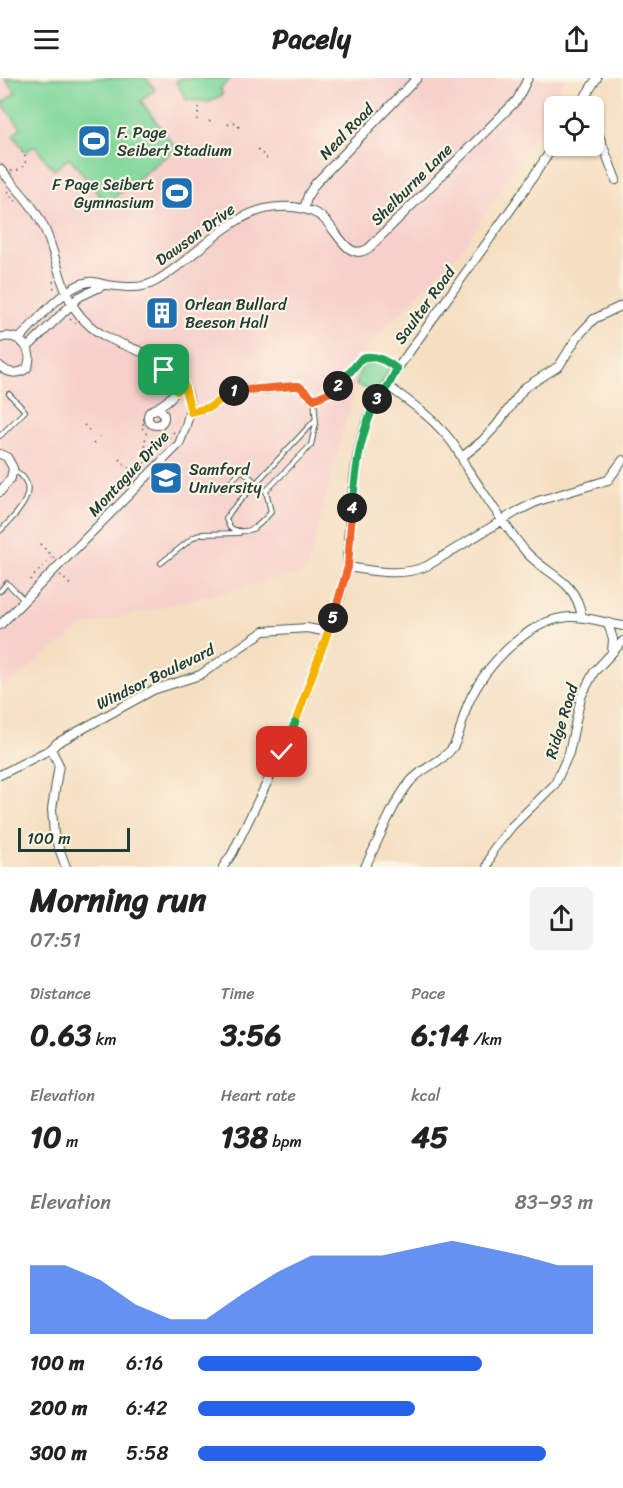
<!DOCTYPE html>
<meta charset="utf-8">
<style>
:root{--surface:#fff;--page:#f2f2f2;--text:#222;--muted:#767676;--accent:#2563eb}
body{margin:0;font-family:Sriracha,sans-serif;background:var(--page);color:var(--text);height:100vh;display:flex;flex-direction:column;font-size:22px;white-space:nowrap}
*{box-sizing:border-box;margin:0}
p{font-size:20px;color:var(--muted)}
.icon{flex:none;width:33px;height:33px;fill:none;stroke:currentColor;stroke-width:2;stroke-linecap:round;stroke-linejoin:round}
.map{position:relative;height:789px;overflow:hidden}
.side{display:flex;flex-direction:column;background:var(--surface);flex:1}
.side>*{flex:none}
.buttons{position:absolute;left:544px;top:18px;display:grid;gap:12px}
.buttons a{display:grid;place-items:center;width:60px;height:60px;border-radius:9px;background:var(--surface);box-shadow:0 2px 4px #0004;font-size:30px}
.scale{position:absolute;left:18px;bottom:15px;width:112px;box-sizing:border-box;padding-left:6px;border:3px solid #1f3d34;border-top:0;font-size:16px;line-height:21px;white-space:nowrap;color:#1f3d34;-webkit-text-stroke:4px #fcf5e5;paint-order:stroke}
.pin{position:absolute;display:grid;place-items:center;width:51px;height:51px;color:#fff;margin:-26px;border-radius:12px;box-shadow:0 3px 9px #0006}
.km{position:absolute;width:30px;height:30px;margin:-15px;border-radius:50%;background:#222;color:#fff;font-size:16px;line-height:30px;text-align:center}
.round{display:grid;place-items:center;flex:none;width:63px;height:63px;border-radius:9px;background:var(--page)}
.summary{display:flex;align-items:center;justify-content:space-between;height:102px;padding:0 30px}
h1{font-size:33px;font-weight:800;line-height:45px}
.metrics{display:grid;grid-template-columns:repeat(3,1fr);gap:9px;height:102px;padding:6px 30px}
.metrics div{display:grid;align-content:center}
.metrics b{font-size:30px;font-weight:800}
.metrics small{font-size:16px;font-weight:400}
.metrics p{font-size:16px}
.chart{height:168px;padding:12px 30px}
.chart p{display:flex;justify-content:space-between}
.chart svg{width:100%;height:108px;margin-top:6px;fill:var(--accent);opacity:.7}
ul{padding:0 30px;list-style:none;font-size:20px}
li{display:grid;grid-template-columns:96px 72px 1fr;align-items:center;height:45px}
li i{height:15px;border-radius:8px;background:var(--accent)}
header{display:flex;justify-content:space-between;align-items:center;height:78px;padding:0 30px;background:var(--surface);font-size:27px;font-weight:800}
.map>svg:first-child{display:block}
.built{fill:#f7d0cc}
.green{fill:#81d89c;stroke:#508a68;stroke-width:1.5}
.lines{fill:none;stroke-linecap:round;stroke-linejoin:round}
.service-casing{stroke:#3f5549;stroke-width:6}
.minor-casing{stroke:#3f5549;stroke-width:10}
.path{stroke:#3f5549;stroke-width:1.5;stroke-dasharray:1.5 4.5;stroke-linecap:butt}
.service{stroke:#fff;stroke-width:4}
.minor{stroke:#fff;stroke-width:8}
.split-1-casing{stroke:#fff;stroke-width:12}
.split-2-casing{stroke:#fff;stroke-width:12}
.split-3-casing{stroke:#fff;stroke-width:12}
.split-4-casing{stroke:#fff;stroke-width:12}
.split-5-casing{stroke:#fff;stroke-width:12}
.split-6-casing{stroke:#fff;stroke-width:12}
.split-7-casing{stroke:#fff;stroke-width:12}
.split-1{stroke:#f5b400;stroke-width:8}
.split-2{stroke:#f0652b;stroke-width:8}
.split-3{stroke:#22a559;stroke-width:8}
.split-4{stroke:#22a559;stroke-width:8}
.split-5{stroke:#f0652b;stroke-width:8}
.split-6{stroke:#f5b400;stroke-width:8}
.split-7{stroke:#22a559;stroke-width:8}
.labels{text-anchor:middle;stroke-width:4.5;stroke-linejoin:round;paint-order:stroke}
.street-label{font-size:16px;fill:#1f3d34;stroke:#fcf5e5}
.poi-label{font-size:16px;fill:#1f3d34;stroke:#fcf5e5;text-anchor:start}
</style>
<header><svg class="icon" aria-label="menu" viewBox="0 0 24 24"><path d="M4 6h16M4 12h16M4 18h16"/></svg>Pacely<svg class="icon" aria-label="share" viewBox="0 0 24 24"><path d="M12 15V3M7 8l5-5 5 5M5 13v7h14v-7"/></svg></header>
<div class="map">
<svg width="623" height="789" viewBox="0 0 623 789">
<rect width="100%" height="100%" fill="#fcf5e5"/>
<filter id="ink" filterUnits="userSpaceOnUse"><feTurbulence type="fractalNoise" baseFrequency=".0167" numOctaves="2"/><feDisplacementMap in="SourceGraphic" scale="12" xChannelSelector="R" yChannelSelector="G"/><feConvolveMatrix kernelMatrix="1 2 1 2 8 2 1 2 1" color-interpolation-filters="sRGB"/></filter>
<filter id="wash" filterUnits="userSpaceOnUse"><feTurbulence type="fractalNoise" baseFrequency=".008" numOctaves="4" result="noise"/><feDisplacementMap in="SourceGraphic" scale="24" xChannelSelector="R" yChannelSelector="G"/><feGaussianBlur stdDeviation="1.35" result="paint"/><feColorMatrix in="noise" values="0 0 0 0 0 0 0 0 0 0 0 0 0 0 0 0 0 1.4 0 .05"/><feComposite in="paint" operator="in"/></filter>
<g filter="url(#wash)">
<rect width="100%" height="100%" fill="#f5dfc2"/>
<!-- built -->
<path class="built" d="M 0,0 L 566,0 L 546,41 L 460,174 L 365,271 L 307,494 L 83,548 L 0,613 Z"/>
<!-- green -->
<path class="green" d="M 5,0 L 146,0 L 155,11 L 141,23 L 176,70 L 106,126 L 70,80 L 54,92 L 35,68 L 26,74 L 13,57 L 21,50 L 2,25 L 16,14 Z
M 180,0 L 231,0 L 220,11 L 223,16 L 210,24 L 187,22 L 176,4 Z
M 370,281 L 391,289 L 376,314 L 356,307 L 362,284 Z"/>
</g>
<g filter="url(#ink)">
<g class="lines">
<defs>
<path id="service" d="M 0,358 L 25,333 L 9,316
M 222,412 L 242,392 L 256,405 L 315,342
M 266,413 L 256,405 L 230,434 L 226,441 L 230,450 C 249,459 259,448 271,434 L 266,413 L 311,367 L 316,345 L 314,321 L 337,309 L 362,280 L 375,279 L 396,290
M 0,453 C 16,437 45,410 14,392
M 161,485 L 194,459 L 202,456 L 239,455
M 0,513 L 7,505 L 24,522"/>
<path id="minor" d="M 579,28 L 597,0
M 594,52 L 598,55 L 616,102
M 0,91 C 17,111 36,129 46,154 C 59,185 61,221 87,245 C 114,272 161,270 183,305 C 196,326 187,346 179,366 L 0,547
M 304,131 L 308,117 L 315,106 L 417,0
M 0,260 C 18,253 36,272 27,290 C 19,297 8,296 0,288
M 19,261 C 36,244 65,207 89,204 C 95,203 101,206 107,207 C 123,209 141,212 156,203 C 197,180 231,131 279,129 C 293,128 307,130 319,137 C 337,148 346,186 369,170 L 517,22 L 528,0
M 27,270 L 79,219 L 104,207
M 388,308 C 418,330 452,353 466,389 C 486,417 504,448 526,474 C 549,499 575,500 582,539
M148 339a8 8 0 1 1 16 0a8 8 0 1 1-16 0Z
M 154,332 L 167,323 L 184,306
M 191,334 L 210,329 L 237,311 L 266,311 L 294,308 L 299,308 L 314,321
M 0,376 L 7,379 L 13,390 L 11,400 L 0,414
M 462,379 L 482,363 L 496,348 L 524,310 L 559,288 L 578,258 L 594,241 L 623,227
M 348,489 C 374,493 401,499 427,488 L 516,434 L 538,423 L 608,402 L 623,382
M 608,546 L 613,561 L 612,574
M 51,671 L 59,687 L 52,731 L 54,757 L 66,789
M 0,697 L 51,671 L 57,665 L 153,612 L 200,597 L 264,553 L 307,550 L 328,554
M 223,789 L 232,776 L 282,674 L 298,638 L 340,519 L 348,489 L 347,473 C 352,430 352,384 367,343 C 374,324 387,309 397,291 L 521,117 L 555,66
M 365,789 C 378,764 393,724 410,704 C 422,689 443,684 453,669 C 461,656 462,640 468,626 C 484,589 527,542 569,539 C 587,538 605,545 623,548
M 487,789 L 493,772 L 512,748 L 555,706 L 569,675 L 581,619 L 594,594 L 623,563"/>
</defs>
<!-- service casing -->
<use href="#service" class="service-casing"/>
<!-- minor casing -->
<use href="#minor" class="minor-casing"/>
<!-- path -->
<path class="path" d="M 197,42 L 199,29
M 209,43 L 213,46
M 234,44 L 242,52
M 228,47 L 232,42
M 258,71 L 268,82
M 11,93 L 19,92 L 25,87 L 26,80 L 20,71
M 8,113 L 12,120 L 16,123
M 53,203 L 54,213
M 70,241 L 78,247
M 84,347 L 89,352
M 99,359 L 103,355
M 93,366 L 96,363
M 119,381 L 134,395
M 143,386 L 146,355 L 141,348 L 144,345
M 137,398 L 134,396 L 174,354
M 154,402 L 165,413
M 40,466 L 55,481
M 60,497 L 71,507
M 30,502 L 53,478"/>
<!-- service -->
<use href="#service" class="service"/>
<!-- minor -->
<use href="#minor" class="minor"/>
</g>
</g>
<g class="lines" filter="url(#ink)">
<defs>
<path id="split-1" d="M 164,292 L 165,296 L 177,313 L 184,306 L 191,334 L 210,329 L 234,313"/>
<path id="split-2" d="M 234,313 L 294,308 L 299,308 L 314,321 L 333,313 L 338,308"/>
<path id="split-3" d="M 338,308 L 362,280 C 374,276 387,283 397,291 L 388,308 L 377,321"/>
<path id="split-4" d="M 352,430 C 357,387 358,361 377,321"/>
<path id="split-5" d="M 333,540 L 348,489 L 352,430"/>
<path id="split-6" d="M 295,645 L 333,540"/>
<path id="split-7" d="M 282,674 L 295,645"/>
</defs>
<!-- split-1 casing -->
<use href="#split-1" class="split-1-casing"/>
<!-- split-2 casing -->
<use href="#split-2" class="split-2-casing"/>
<!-- split-3 casing -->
<use href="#split-3" class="split-3-casing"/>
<!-- split-4 casing -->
<use href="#split-4" class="split-4-casing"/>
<!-- split-5 casing -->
<use href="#split-5" class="split-5-casing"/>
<!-- split-6 casing -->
<use href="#split-6" class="split-6-casing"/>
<!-- split-7 casing -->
<use href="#split-7" class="split-7-casing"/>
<!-- split-1 -->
<use href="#split-1" class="split-1"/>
<!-- split-2 -->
<use href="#split-2" class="split-2"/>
<!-- split-3 -->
<use href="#split-3" class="split-3"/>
<!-- split-4 -->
<use href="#split-4" class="split-4"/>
<!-- split-5 -->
<use href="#split-5" class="split-5"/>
<!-- split-6 -->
<use href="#split-6" class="split-6"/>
<!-- split-7 -->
<use href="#split-7" class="split-7"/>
</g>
<!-- icons -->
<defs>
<symbol id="stadium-square" viewBox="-11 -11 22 22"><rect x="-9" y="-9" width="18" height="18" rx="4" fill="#1f6fb2" stroke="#fcf5e5"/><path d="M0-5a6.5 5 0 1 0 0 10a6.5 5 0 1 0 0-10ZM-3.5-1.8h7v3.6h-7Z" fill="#fff"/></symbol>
<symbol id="building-square" viewBox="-11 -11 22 22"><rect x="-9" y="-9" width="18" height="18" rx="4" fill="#1f6fb2" stroke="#fcf5e5"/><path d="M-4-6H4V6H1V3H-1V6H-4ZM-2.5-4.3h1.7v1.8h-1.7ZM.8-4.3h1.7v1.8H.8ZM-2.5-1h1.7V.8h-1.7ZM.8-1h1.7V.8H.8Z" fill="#fff"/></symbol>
<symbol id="university-square" viewBox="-11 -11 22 22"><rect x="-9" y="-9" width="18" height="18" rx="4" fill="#1f6fb2" stroke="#fcf5e5"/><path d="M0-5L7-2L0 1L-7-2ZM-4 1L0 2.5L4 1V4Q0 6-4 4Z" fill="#fff"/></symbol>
</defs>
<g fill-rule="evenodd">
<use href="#stadium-square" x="75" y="44" width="38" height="38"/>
<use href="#stadium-square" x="158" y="96" width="38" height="38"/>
<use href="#building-square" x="143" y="216" width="38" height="38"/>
<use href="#university-square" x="147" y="381" width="38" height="38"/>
</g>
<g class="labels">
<!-- street labels -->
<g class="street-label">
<text transform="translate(346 53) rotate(-46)" y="6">Neal Road</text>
<text transform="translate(411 106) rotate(-45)" y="6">Shelburne Lane</text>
<text transform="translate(195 156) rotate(-36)" y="6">Dawson Drive</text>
<text transform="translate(424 227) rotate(-54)" y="6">Saulter Road</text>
<text transform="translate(128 395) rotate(-47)" y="6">Montague Drive</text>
<text transform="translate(155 598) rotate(-26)" y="6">Windsor Boulevard</text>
<text transform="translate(561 643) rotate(-73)" y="6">Ridge Road</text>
</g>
<!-- poi labels -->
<g class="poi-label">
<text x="117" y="60">F. Page<tspan x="117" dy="18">Seibert Stadium</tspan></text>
<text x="154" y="112" text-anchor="end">F Page Seibert<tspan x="154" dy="18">Gymnasium</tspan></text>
<text x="185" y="232">Orlean Bullard<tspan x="185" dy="18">Beeson Hall</tspan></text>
<text x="189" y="397">Samford<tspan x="189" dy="18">University</tspan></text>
</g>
</g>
</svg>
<div class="buttons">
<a><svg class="icon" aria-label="locate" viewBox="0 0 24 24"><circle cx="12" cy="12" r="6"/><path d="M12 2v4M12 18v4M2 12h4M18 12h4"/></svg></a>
</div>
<div class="scale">100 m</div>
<div class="pin" style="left:164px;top:292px;background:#1e9e55"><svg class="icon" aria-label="arrive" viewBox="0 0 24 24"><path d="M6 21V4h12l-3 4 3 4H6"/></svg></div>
<div class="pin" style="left:282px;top:674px;background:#d93025"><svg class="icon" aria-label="check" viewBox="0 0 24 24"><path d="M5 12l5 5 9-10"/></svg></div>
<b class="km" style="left:234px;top:313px">1</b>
<b class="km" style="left:338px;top:308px">2</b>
<b class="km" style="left:377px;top:321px">3</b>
<b class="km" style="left:352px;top:430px">4</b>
<b class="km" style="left:333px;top:540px">5</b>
</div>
<section class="side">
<div class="summary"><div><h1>Morning run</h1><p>07:51</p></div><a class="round"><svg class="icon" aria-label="share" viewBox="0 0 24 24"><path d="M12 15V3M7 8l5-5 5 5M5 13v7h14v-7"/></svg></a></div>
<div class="metrics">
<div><p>Distance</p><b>0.63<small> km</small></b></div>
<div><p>Time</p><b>3:56</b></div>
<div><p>Pace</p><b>6:14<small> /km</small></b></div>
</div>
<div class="metrics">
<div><p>Elevation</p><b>10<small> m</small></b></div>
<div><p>Heart rate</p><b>138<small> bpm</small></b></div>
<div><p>kcal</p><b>45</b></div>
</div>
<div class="chart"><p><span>Elevation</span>83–93 m</p>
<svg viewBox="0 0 160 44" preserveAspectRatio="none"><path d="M0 44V16L10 16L20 22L30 32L40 38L50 38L60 28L70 19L80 12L90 12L100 12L110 9L120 6L130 9L140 12L150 16L160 16V44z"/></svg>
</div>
<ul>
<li><b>100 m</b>6:16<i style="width:72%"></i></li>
<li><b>200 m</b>6:42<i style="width:55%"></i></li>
<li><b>300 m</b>5:58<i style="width:88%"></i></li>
</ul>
</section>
